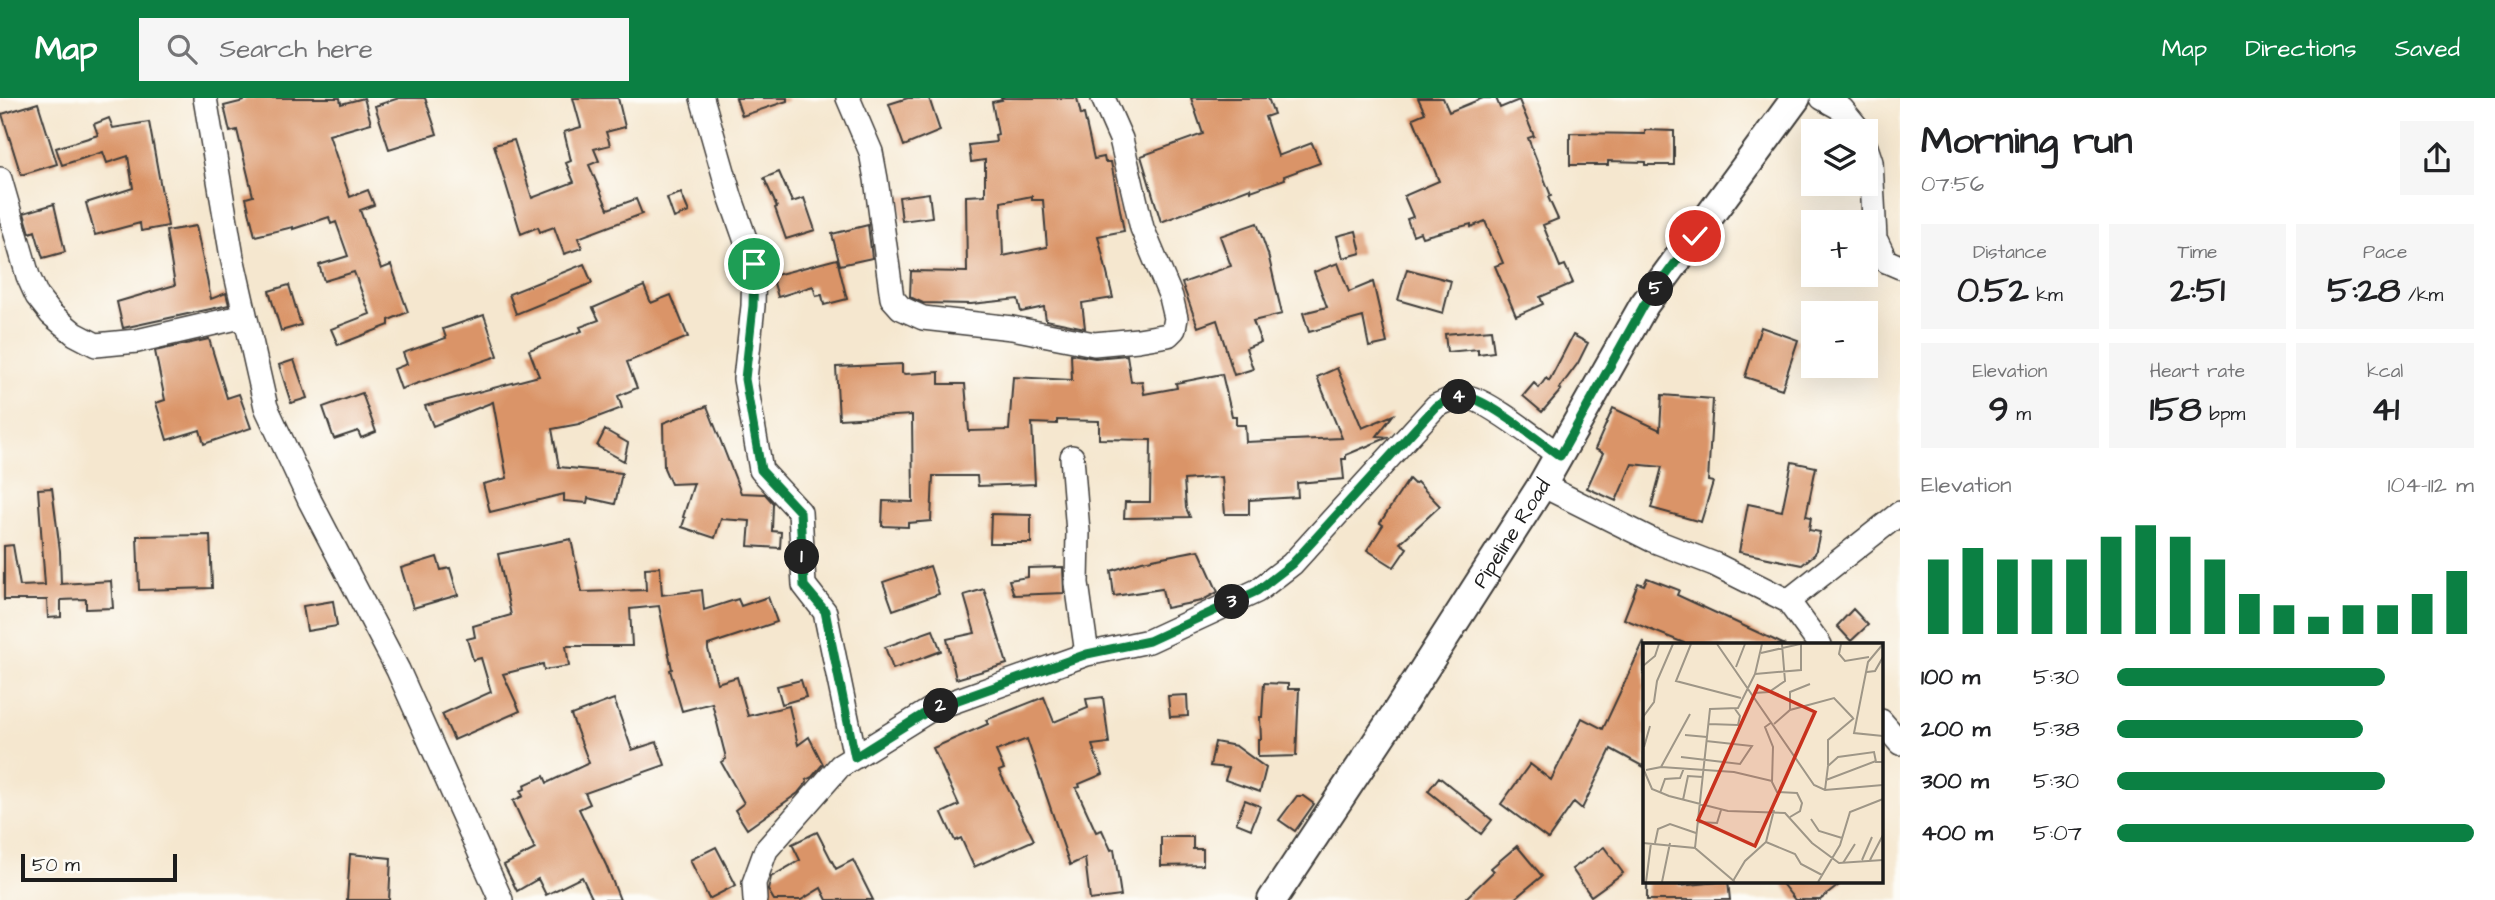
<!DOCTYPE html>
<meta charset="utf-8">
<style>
:root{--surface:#fff;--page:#f6f6f6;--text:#202124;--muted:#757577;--accent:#0b8043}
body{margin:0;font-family:"Architects Daughter",sans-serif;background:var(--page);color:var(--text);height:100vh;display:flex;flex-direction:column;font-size:26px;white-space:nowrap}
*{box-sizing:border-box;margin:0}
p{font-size:23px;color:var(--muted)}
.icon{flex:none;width:38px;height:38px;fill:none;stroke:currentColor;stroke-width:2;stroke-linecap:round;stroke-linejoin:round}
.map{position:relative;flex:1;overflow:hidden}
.side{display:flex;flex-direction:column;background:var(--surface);width:595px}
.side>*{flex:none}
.buttons{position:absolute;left:1801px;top:21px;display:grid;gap:14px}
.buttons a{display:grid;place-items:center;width:77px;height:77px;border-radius:0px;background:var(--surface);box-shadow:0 7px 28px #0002;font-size:35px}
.scale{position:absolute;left:21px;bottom:18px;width:156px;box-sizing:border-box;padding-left:7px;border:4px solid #1c1c1c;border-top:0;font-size:19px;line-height:24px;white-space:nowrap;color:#1c1c1c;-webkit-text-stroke:5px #fdfcf7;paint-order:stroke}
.pin{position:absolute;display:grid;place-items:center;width:60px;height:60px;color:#fff;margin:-30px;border:4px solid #fff;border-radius:50%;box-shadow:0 2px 7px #0007}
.km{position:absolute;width:35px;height:35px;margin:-18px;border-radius:50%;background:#222;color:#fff;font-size:19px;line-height:35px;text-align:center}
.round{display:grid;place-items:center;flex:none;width:74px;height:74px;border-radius:0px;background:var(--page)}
.headline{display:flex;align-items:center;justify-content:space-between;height:119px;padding:0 21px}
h1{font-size:38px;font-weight:700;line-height:52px}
.metrics{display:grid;grid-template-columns:repeat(3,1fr);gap:10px;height:119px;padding:7px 21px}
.metrics div{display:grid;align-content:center;border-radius:0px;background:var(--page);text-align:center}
.metrics b{font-size:35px;font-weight:700}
.metrics small{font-size:19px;font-weight:400}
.metrics p{font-size:19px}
.chart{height:196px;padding:14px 21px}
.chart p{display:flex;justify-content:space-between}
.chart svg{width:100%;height:126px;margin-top:7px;stroke:var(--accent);stroke-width:6}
ul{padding:0 21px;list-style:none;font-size:23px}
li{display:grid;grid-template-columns:112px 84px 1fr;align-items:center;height:52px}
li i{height:18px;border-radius:9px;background:var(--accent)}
header{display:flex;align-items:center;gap:42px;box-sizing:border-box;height:98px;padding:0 35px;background:var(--accent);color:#fff}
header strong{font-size:33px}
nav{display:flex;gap:38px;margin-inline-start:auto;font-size:24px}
.search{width:490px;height:63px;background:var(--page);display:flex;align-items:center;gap:18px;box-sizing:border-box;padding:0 24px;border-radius:0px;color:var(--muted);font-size:26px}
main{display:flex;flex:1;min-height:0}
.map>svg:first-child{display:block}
.building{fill:#da9468;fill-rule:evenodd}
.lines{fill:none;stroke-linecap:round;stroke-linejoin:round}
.minor-casing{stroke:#3d3a37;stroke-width:26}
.tertiary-casing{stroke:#3d3a37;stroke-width:32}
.minor{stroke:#fff;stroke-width:23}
.tertiary{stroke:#fff;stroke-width:28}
.route-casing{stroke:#fff;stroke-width:14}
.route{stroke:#0b8043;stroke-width:9}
.labels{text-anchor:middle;stroke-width:5;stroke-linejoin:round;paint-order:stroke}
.street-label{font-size:21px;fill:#1c1c1c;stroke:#fdfcf7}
.inset-road{fill:none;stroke:#9e9687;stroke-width:2}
.view{fill:#c8321e;fill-opacity:0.15;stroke:#c8321e;stroke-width:3.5}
.inset-edge{fill:none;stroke:#1c1c1c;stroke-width:3.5}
</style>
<header>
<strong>Map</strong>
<div class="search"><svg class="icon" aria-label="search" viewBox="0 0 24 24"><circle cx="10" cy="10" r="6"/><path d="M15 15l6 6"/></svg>Search here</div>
<nav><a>Map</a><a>Directions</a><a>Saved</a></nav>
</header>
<main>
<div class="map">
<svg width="1900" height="802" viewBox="0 0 1900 802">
<rect width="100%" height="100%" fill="#fdfcf7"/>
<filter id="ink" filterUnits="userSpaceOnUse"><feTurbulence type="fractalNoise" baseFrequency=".0143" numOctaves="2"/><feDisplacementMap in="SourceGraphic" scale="14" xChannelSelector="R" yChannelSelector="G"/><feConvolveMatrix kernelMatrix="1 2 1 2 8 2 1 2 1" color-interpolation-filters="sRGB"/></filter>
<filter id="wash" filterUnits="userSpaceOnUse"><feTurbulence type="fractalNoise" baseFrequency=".00686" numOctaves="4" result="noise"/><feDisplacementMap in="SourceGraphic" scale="28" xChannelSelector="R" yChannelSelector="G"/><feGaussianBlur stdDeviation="1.57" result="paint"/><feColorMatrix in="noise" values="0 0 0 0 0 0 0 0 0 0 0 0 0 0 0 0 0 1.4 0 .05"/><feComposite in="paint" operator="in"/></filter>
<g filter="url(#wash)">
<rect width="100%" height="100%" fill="#f5e7cf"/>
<g id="blocks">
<!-- building -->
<path class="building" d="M 244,0 L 340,0 L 341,6 L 364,0 L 371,25 L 329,37 L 350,99 L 368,92 L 374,107 L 360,112 L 381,171 L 391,167 L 408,214 L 389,222 L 389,227 L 338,247 L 331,231 L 370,216 L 354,174 L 324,183 L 319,167 L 348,158 L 336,124 L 331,126 L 329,119 L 293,131 L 293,129 L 255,138 L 246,100 L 253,98 L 237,32 L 230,34 L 224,8 L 244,3 Z
M 399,0 L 425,0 L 437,36 L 389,51 L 375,8 Z
M 573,0 L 618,0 L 625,29 L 606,34 L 610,47 L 594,51 L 599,63 L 589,67 L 608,111 L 636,101 L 642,116 L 578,140 L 582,150 L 564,156 L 554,129 L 540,134 L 538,129 L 521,136 L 494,47 L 514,42 L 532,100 L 574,84 L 566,65 L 571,63 L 564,34 L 581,29 Z
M 736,0 L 787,0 L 787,3 L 742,18 Z
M 908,0 L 929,0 L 940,33 L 904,48 L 889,6 Z
M 1001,0 L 1077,0 L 1081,17 L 1084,16 L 1094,61 L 1104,59 L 1105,64 L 1111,64 L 1124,133 L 1098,138 L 1113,200 L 1082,205 L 1085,230 L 1046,222 L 1044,209 L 1021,214 L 1018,201 L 971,206 L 923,205 L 910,199 L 911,173 L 967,174 L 966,98 L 985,97 L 985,62 L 971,64 L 969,47 L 996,44 L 995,37 L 998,36 L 992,4 L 1002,2 ZM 1032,98 L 1032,102 L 1043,102 L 1047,149 L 1003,158 L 1001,104 Z
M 1191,0 L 1268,0 L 1274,16 L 1265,19 L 1278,58 L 1312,45 L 1320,65 L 1284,78 L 1285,81 L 1251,93 L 1250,90 L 1161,124 L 1141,58 L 1203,36 Z
M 1418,0 L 1443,0 L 1449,14 L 1483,0 L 1496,0 L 1500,10 L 1519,2 L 1534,38 L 1528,40 L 1551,98 L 1548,99 L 1558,121 L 1543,127 L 1560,169 L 1565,167 L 1573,185 L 1540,199 L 1543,206 L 1516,218 L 1495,168 L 1503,165 L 1485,123 L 1471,129 L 1471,126 L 1422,139 L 1420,134 L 1413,137 L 1407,121 L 1413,119 L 1404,98 L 1439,83 L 1413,20 L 1425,15 Z
M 38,5 L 57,66 L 21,77 L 2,16 Z
M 109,20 L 113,30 L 149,24 L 168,128 L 141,133 L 140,125 L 95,137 L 86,105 L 133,90 L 128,58 L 107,65 L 103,54 L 62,67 L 56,50 L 98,37 L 94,26 Z
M 1645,32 L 1674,33 L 1674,67 L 1645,67 L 1645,64 L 1608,63 L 1608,67 L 1570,67 L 1570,35 L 1645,36 Z
M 779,74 L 792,104 L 804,100 L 815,132 L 786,141 L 775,110 L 777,109 L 764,80 Z
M 681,95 L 689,114 L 674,120 L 667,100 Z
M 929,95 L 932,119 L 902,123 L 899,99 Z
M 54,106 L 65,154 L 43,160 L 35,133 L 30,135 L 24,115 Z
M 1257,125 L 1268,156 L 1282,216 L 1253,223 L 1261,244 L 1246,250 L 1253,271 L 1234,277 L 1217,222 L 1198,229 L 1182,185 L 1231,168 L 1220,138 Z
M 868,127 L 872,160 L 840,167 L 832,136 Z
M 196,128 L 211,201 L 226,195 L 229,207 L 123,230 L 117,204 L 175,187 L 166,133 Z
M 1356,133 L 1361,155 L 1343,160 L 1337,138 Z
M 837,161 L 847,201 L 824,207 L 822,197 L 816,198 L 813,188 L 778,199 L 772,178 Z
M 1338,165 L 1349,194 L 1373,184 L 1387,245 L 1369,249 L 1363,219 L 1309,234 L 1303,215 L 1327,209 L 1314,174 Z
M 584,166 L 592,185 L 516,216 L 509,196 Z
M 1407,171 L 1451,183 L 1443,215 L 1398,202 Z
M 289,187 L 301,227 L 281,233 L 269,193 Z
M 644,188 L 651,205 L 671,197 L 688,239 L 627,264 L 637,290 L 618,298 L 622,310 L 579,326 L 552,331 L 559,369 L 622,375 L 615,406 L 588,400 L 587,405 L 564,403 L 564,396 L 490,414 L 483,386 L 507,380 L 493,304 L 433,328 L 425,308 L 539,278 L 529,252 L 582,233 L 580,229 L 599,222 L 593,210 Z
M 484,217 L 498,258 L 401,291 L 394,271 L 407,266 L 403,255 L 446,240 L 443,231 Z
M 1761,229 L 1798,242 L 1782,291 L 1745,279 Z
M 1491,232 L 1494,254 L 1478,256 L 1478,251 L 1447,254 L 1445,236 Z
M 1573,237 L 1588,245 L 1578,265 L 1559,291 L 1561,292 L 1542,314 L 1523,298 L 1534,285 L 1539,290 L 1546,280 L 1549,283 Z
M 209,241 L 227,300 L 239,296 L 251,330 L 204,346 L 200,332 L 167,342 L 156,305 L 165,302 L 155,253 Z
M 1071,256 L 1095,260 L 1127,257 L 1131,284 L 1142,283 L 1144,296 L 1177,290 L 1176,285 L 1222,276 L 1232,318 L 1236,318 L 1236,327 L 1245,327 L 1246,344 L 1342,340 L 1317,279 L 1337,270 L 1362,330 L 1393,317 L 1377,338 L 1389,339 L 1346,357 L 1346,361 L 1342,361 L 1344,381 L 1297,385 L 1298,399 L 1249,402 L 1249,416 L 1225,416 L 1222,379 L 1184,382 L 1186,410 L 1190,419 L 1124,420 L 1125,404 L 1150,404 L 1151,342 L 1099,341 L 1099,323 L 1057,322 L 1057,326 L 1032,325 L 1035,386 L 978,388 L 977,378 L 933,378 L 931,423 L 908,425 L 908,429 L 882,428 L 883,403 L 913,404 L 912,317 L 839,321 L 836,269 L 902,266 L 902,275 L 905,276 L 939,274 L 939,286 L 965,286 L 969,333 L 1009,332 L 1013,279 L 1072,282 Z
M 294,262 L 307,300 L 291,305 L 279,267 Z
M 362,295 L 376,334 L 361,340 L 358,333 L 334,341 L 323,309 Z
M 1662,297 L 1713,301 L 1708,383 L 1713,384 L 1701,424 L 1651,410 L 1662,369 L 1632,366 L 1616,403 L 1587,390 L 1603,355 L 1595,351 L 1613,310 L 1660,332 Z
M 707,308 L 741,395 L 765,396 L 773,405 L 772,433 L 781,434 L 780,450 L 748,448 L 750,423 L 721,421 L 715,440 L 682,429 L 685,420 L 683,419 L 694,385 L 671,386 L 664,370 L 663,325 Z
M 605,332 L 628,345 L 624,363 L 597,348 Z
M 1792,364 L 1816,369 L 1806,418 L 1811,419 L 1809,432 L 1820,434 L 1815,456 L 1802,467 L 1739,454 L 1748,406 L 1782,413 Z
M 1409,381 L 1414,386 L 1417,384 L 1440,408 L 1400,445 L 1407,450 L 1394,469 L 1367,452 L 1383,427 L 1380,425 Z
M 52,390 L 60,453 L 61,486 L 111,483 L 113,510 L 86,511 L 86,501 L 61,502 L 61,519 L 48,520 L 47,502 L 4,502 L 4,448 L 13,447 L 20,488 L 45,487 L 38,391 Z
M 991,416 L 1031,417 L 1031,445 L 990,445 Z
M 210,437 L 212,490 L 139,492 L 137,438 Z
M 571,441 L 582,494 L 646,492 L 645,470 L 660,469 L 662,497 L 702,492 L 704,512 L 738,501 L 741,508 L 768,499 L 777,524 L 708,547 L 708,551 L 717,585 L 737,579 L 748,618 L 789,608 L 798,647 L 809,639 L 823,666 L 812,679 L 806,682 L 807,684 L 798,695 L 747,731 L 735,712 L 744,705 L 721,664 L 726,661 L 725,656 L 712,605 L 682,613 L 670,572 L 672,571 L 659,508 L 630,511 L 632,548 L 566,548 L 569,568 L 544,572 L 543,566 L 503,576 L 520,613 L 454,642 L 442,616 L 491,594 L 481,560 L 473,562 L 467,541 L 475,539 L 473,528 L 511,517 L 498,456 Z
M 1199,452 L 1218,494 L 1201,503 L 1166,510 L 1162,491 L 1114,498 L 1111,473 L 1142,463 Z
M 437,459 L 441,472 L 450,470 L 458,497 L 413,510 L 401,470 Z
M 930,468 L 939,496 L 893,512 L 883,484 Z
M 1063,469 L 1064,495 L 1014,497 L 1009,482 L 1028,479 L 1028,470 Z
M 1647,480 L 1679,492 L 1677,497 L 1785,547 L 1689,547 L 1624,521 L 1638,485 L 1644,487 Z
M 984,491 L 1007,566 L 956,581 L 947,541 L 975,535 L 964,497 Z
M 333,503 L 337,528 L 307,533 L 303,508 Z
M 1853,511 L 1868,527 L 1851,543 L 1837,528 Z
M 933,532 L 941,553 L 893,571 L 885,549 Z
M 1644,543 L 1644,669 L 1611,651 L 1582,711 L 1574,704 L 1548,741 L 1501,706 L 1530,666 L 1551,682 L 1582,620 L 1603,631 Z
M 801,582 L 806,599 L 782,606 L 777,588 Z
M 1264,585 L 1288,586 L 1288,591 L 1299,591 L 1296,658 L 1258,659 L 1258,641 L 1261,641 L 1260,619 L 1262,619 Z
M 1187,597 L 1188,618 L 1170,619 L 1168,598 Z
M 1044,599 L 1054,624 L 1088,610 L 1086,601 L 1103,599 L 1109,645 L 1092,647 L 1103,676 L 1079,686 L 1080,689 L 1076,690 L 1096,734 L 1102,732 L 1111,752 L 1114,751 L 1121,798 L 1090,802 L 1085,760 L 1070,767 L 1027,641 L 996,653 L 1004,671 L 999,673 L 1034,742 L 974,769 L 961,740 L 955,743 L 942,715 L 959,707 L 933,650 L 988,626 L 986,622 Z
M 614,601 L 632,652 L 657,644 L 665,667 L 585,695 L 590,706 L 579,711 L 606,767 L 620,802 L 593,802 L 582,779 L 546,797 L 538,781 L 517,793 L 504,767 L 535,751 L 513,703 L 523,698 L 520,693 L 525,691 L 524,687 L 544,678 L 547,685 L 589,665 L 571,617 Z
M 1215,644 L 1236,648 L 1266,670 L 1260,694 L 1225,682 L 1229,670 L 1210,668 Z
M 1439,679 L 1492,722 L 1481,736 L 1428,693 Z
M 1297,698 L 1303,698 L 1314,706 L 1295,733 L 1279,722 Z
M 1245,702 L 1260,708 L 1251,731 L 1236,725 Z
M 817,734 L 836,771 L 853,762 L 873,802 L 827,802 L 821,790 L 801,802 L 774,802 L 768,792 L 771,779 L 800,762 L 792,746 Z
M 1161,739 L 1193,739 L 1193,751 L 1203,751 L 1203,767 L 1161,768 Z
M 1517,748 L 1542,778 L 1513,802 L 1464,802 L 1494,773 L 1491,770 Z
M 716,749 L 736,787 L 709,801 L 690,762 Z
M 1604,749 L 1623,775 L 1591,798 L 1572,771 Z
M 350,756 L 391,760 L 389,802 L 347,802 Z
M 1647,783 L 1680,783 L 1680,788 L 1728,783 L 1730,802 L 1647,802 Z
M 1780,783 L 1844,783 L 1820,802 L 1795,802 Z"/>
</g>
</g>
<g filter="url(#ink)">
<use href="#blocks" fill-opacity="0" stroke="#3d3a37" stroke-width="2"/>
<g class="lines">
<defs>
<path id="minor" d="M 205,0 L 232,159 L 266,309 L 310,403 L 398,572 L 501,802
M 702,0 L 730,98 L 754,166 L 753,208 L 745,281 L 761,372 L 800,414 L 804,487 L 825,514 L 855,659
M 848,0 L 871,54 L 876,81 L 892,200 L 901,210 L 923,220 L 1012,230 L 1094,246 L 1138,242 L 1168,237 L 1174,231 L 1176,220 L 1171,199 L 1142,130 L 1121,41 L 1103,0
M 1822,0 L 1842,11 L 1860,33
M 1866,49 L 1871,64 L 1875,140 L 1886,163 L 1900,169
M 0,81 L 28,178 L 37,198 L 51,216 L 75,236 L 96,247 L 137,243 L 245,218
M 1072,359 L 1078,434 L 1077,485 L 1087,556
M 1542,387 L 1652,442 L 1714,466 L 1788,503 L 1820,547
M 1788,503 L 1900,415
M 1881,623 L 1900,645
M 755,802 L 754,785 L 766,752 L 840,668 L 930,612 L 1087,556 L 1149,543 L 1257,493 L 1292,466 L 1436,308 C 1447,303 1455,298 1467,299 C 1488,302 1540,344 1560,358"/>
<g id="tertiary">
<path id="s1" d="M 1272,802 L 1398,612 L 1542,387 L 1644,207 L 1796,0"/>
</g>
</defs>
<!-- minor casing -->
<use href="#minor" class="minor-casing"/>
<!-- tertiary casing -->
<use href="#tertiary" class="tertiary-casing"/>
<!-- minor -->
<use href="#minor" class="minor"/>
<!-- tertiary -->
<use href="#tertiary" class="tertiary"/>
</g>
</g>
<g class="lines" filter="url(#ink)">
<defs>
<path id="route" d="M 754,166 L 753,208 L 745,281 L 761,372 L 800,414 L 804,488 L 825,513 L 855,659 L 930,612 L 1087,556 L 1149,543 L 1257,493 L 1292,466 L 1436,308 C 1447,303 1455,298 1467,299 C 1489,302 1540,344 1560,358 L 1644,207 L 1695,138"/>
</defs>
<!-- route casing -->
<use href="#route" class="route-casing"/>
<!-- route -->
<use href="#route" class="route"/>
</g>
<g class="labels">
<!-- street labels -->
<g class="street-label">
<text dy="7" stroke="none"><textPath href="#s1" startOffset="438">Pipeline Road</textPath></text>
</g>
</g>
<!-- overview -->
<g transform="translate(1643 545)">
<rect width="240" height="240" fill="#f5e7cf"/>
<path class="inset-road" d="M 48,1 L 33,38 L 98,55M 74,1 L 171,142 L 182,147 L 240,142M 198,1 L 196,11 L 202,18 L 226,14M 240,1 L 225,19 L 211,90 L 240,93M 118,10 L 157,1M 0,23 L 12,13 L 16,1M 93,24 L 102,1M 224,29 L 232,28 L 240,14M 112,31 L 158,27 L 158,1M 111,50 L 126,49 L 142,38 L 139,1M 147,67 L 147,49 L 167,41M 0,74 L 11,59 L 14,38 L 30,1M 129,79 L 122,84 L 130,104 L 129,139 L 134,149 L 154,150 L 159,160 L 157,168 L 147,174M 65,81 L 95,82 L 97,73 L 92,66M 131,81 L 147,67 L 191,55 L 210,75M 42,92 L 64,94M 1,104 L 7,83M 38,114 L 97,121 L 109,103 L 63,98M 185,122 L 185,97 L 211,75M 18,124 L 91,129 L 129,138M 0,125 L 9,146 L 26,153 L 85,168 L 142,170 L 169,200 L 196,220 L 240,217M 3,127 L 18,124 L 47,71M 183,137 L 233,118M 182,147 L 185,123 L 195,114 L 231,109 L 233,119 L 240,119M 17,150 L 22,136 L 37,135 L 41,125M 40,157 L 45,133 L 60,134M 168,176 L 176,188 L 199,195M 55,179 L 74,180 L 78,167M 123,199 L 152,211 L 158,221 L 179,232M 0,200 L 52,205 L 92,239M 12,200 L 15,186 L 27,181 L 53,190M 52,205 L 67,66 L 95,65 L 112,31 L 119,1M 219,217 L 229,194M 227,217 L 240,192M 200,220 L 212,201M 90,238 L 102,218 L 123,199 L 131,167M 3,239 L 8,200M 19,239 L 27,200M 175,239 L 197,202 L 207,169 L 240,156"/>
<path class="view" d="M 115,43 L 172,69 L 112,203 L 55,177 Z"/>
<rect width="240" height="240" class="inset-edge"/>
</g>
</svg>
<div class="buttons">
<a><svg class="icon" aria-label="layers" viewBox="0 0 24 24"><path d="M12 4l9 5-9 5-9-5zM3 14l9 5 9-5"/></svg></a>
<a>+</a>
<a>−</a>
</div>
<div class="scale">50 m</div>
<div class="pin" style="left:754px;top:166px;background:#1e9e55"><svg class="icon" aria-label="arrive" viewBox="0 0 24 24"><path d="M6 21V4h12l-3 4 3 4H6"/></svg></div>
<div class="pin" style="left:1695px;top:138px;background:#d93025"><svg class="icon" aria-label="check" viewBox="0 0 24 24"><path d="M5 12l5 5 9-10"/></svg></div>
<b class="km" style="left:802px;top:459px">1</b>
<b class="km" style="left:941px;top:608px">2</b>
<b class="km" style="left:1232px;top:504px">3</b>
<b class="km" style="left:1459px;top:299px">4</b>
<b class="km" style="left:1656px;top:191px">5</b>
</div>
<section class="side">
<div class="headline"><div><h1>Morning run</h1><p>07:56</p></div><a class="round"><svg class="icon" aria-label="share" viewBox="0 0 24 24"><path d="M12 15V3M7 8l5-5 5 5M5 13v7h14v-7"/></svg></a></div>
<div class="metrics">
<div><p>Distance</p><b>0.52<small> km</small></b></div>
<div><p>Time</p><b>2:51</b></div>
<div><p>Pace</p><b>5:28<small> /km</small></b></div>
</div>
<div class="metrics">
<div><p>Elevation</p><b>9<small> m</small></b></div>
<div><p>Heart rate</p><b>158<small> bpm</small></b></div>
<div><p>kcal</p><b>41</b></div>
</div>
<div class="chart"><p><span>Elevation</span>104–112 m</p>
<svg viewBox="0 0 160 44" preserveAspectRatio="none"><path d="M5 44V18M15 44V14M25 44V18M35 44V18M45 44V18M55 44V10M65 44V6M75 44V10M85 44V18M95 44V30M105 44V34M115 44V38M125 44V34M135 44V34M145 44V30M155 44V22"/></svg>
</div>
<ul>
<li><b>100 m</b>5:30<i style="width:75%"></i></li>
<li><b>200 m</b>5:38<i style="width:69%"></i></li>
<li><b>300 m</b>5:30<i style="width:75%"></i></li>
<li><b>400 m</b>5:07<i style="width:100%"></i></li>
</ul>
</section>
</main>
